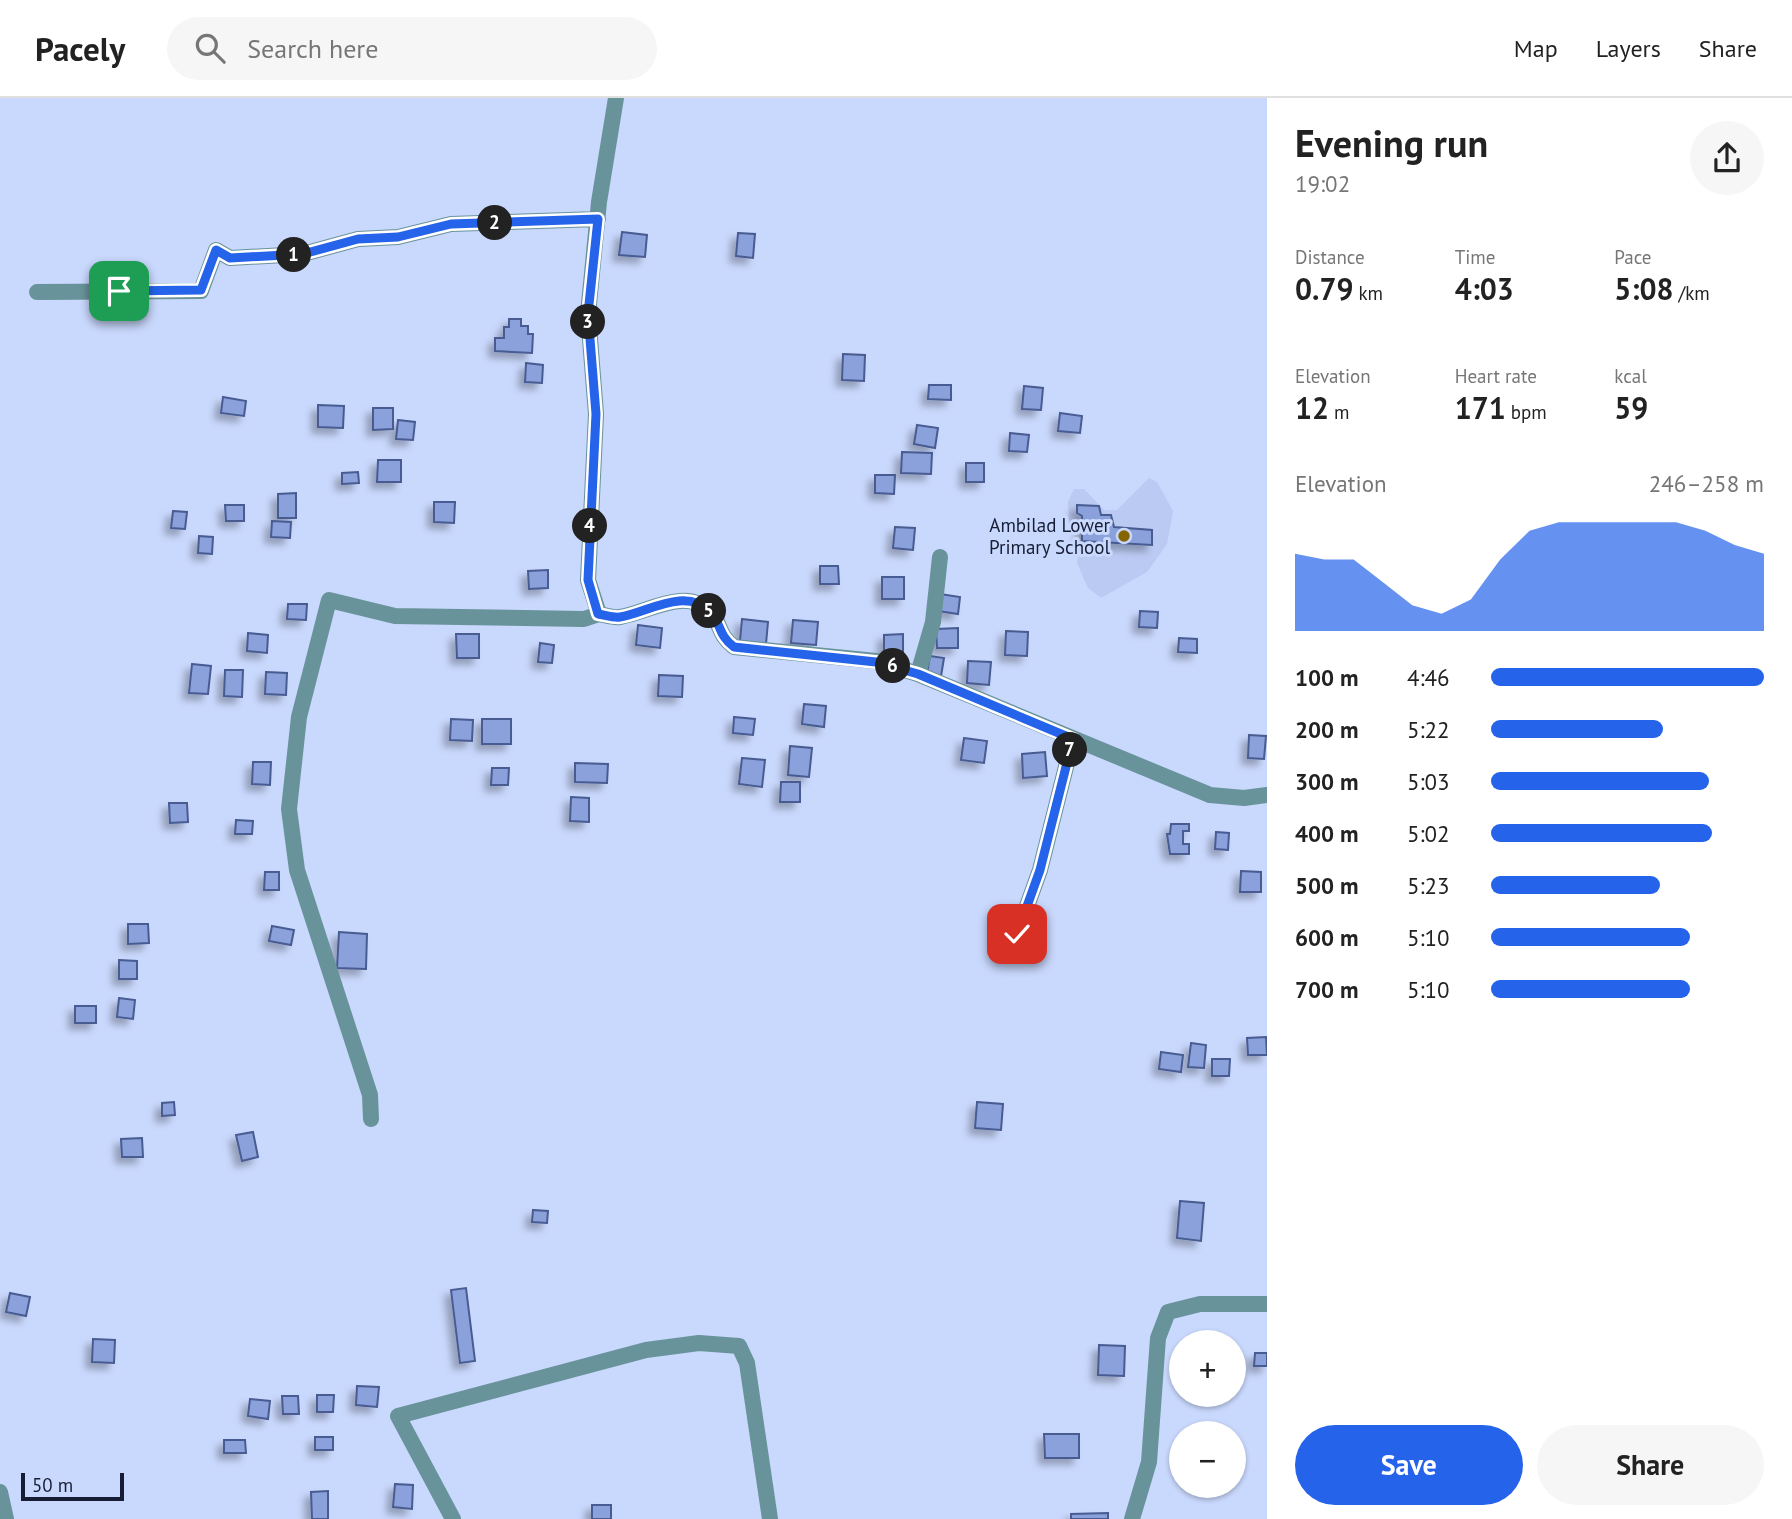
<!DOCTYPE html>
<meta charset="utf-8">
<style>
:root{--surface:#fff;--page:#f6f6f6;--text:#222;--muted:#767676;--line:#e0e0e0;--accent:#2563eb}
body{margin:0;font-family:"PT Sans",sans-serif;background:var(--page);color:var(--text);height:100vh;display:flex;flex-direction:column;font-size:26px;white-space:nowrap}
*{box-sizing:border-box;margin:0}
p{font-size:23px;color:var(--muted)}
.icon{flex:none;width:38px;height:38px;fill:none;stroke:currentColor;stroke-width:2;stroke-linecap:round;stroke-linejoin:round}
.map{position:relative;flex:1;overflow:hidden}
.drawer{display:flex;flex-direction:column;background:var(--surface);width:525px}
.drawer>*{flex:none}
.buttons{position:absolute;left:1169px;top:1232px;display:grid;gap:14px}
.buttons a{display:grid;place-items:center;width:77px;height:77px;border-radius:50%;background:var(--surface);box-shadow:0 2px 5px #0004;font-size:35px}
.scale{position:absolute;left:21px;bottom:18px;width:103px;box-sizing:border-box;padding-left:7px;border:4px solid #161d34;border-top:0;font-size:19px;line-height:24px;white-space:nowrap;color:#161d34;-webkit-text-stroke:5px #c9d8fd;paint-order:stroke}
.pin{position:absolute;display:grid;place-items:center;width:60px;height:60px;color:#fff;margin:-30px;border-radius:14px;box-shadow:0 4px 10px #0006}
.km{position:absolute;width:35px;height:35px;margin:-18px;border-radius:50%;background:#222;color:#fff;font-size:19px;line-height:35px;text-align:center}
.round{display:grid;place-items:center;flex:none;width:74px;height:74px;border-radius:37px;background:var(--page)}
.overview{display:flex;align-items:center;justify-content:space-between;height:119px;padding:0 28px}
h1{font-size:38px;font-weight:700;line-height:52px}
.figures{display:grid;grid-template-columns:repeat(3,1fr);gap:10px;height:119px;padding:7px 28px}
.figures div{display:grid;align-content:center}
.figures b{font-size:30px;font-weight:700}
.figures small{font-size:19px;font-weight:400}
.figures p{font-size:19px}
.chart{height:196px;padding:14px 28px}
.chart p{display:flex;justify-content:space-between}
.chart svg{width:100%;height:126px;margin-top:7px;fill:var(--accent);opacity:.7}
.cta{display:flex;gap:14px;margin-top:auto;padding:14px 28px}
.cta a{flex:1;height:80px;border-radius:42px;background:var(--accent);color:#fff;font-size:28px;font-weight:700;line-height:80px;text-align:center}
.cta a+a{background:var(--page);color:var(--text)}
ul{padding:0 28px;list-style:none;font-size:23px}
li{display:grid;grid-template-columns:112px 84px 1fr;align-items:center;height:52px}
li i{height:18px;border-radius:9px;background:var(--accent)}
header{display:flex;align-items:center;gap:42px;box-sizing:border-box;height:98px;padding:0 35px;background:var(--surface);border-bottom:2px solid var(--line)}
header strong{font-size:33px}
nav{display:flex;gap:38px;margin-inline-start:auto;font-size:24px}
.search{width:490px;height:63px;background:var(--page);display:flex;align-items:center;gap:18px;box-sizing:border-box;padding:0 24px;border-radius:38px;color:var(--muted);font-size:26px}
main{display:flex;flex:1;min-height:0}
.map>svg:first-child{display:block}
.built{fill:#bbcaf3}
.building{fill:#8ba1dc;stroke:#485b91;stroke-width:2;filter:url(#shadow)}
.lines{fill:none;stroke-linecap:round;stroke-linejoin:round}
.minor{stroke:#69939a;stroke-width:16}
.route-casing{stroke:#fff;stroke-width:14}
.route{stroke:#2563eb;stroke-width:9}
.poi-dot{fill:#846500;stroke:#c9d8fd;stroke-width:2.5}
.labels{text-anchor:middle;stroke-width:6;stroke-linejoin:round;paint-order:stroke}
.poi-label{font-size:19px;fill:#161d34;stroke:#c9d8fd;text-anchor:end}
</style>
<header>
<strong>Pacely</strong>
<div class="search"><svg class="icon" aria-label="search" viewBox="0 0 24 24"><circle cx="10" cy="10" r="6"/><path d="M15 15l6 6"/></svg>Search here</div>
<nav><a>Map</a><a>Layers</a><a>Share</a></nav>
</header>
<main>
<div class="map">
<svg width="1267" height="1421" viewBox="0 0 1267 1421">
<defs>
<filter id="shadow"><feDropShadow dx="-6" dy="6" stdDeviation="3.5" flood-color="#0004"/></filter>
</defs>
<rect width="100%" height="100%" fill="#c9d8fd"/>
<!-- built -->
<path class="built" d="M 1149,380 L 1157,384 L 1173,413 L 1167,446 L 1147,474 L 1101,500 L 1088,490 L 1077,465 L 1080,429 L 1069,424 L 1068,404 L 1074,391 L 1084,391 L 1104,412 L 1117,412 Z"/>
<!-- building -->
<path class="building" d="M 622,134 L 647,137 L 645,159 L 619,157 Z
M 738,135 L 755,136 L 753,160 L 736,158 Z
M 509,221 L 521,221 L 521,228 L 528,228 L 528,236 L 533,236 L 532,255 L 495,253 L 495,240 L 504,240 L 504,229 L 509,229 Z
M 843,256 L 865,257 L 864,283 L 842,282 Z
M 526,265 L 543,267 L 542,285 L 525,284 Z
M 929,287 L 951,287 L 951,302 L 928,301 Z
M 1024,288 L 1043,290 L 1041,312 L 1022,311 Z
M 223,299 L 246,303 L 244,318 L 221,315 Z
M 318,307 L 344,308 L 343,330 L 318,329 Z
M 373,310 L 393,310 L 393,331 L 373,332 Z
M 1060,315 L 1082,318 L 1080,335 L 1058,333 Z
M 398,322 L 415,324 L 413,342 L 396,341 Z
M 917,327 L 938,330 L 935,350 L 914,346 Z
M 1010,335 L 1029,337 L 1027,354 L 1009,353 Z
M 902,354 L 932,355 L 931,376 L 901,375 Z
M 378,362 L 401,362 L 401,384 L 377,384 Z
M 966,365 L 984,365 L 984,384 L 966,384 Z
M 358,374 L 359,385 L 342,386 L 342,375 Z
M 875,377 L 895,377 L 894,396 L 875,395 Z
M 296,395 L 296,420 L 278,420 L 278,396 Z
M 434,404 L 455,404 L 454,425 L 434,424 Z
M 225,407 L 244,407 L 244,423 L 226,423 Z
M 1077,407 L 1099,408 L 1101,417 L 1111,417 L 1114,429 L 1152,432 L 1152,447 L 1082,443 L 1082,418 L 1077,415 Z
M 173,413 L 187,414 L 185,431 L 171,430 Z
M 272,423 L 291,424 L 290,440 L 271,439 Z
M 895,429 L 915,430 L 913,452 L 893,450 Z
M 199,438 L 213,439 L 212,456 L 198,455 Z
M 820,468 L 838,468 L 839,486 L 820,486 Z
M 548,472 L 548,490 L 529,491 L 528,473 Z
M 882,479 L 904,479 L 904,501 L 882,501 Z
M 940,496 L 960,499 L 958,516 L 938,513 Z
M 288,506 L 307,506 L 306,522 L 287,521 Z
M 1140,513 L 1158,514 L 1157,530 L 1139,529 Z
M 742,521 L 768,524 L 766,546 L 740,543 Z
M 793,522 L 818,524 L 816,547 L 791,545 Z
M 638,527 L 662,530 L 660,550 L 636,547 Z
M 958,530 L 958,550 L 937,550 L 936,531 Z
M 1006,533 L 1028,534 L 1027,558 L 1005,557 Z
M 248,535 L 268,537 L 267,555 L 247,553 Z
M 456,536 L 479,536 L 479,560 L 457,560 Z
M 903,536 L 903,557 L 884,557 L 884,537 Z
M 1179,540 L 1197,541 L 1197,555 L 1178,554 Z
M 540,545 L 554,547 L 552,565 L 538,564 Z
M 930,558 L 944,560 L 941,578 L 927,576 Z
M 968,563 L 991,564 L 989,587 L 967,585 Z
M 192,566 L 211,568 L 208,596 L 189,595 Z
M 225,572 L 243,572 L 242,599 L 224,598 Z
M 266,574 L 287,575 L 286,597 L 265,596 Z
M 659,577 L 683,578 L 682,599 L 658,598 Z
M 804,606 L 826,608 L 824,629 L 802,626 Z
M 734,619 L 755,621 L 753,637 L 733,635 Z
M 451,621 L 473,622 L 472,643 L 450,642 Z
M 482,621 L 511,621 L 511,646 L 482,646 Z
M 1249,637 L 1266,638 L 1264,661 L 1248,660 Z
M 964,640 L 987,643 L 984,665 L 961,662 Z
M 790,648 L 812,650 L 809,679 L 788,677 Z
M 1045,654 L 1047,678 L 1023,680 L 1022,656 Z
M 742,660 L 765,662 L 762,689 L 739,686 Z
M 253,664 L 271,664 L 270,687 L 252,686 Z
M 575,665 L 608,666 L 607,685 L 575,684 Z
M 492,670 L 509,670 L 508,687 L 491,687 Z
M 781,684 L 800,684 L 800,704 L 780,704 Z
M 571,699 L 589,700 L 589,724 L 570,723 Z
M 169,705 L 187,705 L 188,724 L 170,725 Z
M 236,722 L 253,723 L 252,736 L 235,736 Z
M 1171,726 L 1189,726 L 1189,733 L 1183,733 L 1183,746 L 1189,746 L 1189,756 L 1170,756 L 1167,736 L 1170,736 Z
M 1216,734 L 1229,735 L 1228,752 L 1215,751 Z
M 1241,773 L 1261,774 L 1261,794 L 1240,794 Z
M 265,774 L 279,774 L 279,792 L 264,792 Z
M 128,826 L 148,826 L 149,845 L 128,846 Z
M 272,828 L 294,832 L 291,847 L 269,843 Z
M 339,834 L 367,836 L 366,871 L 337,870 Z
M 119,862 L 137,863 L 137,881 L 119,881 Z
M 119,900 L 135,902 L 133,921 L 117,919 Z
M 75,908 L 96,908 L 96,925 L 75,925 Z
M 1266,939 L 1267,957 L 1248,957 L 1247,940 Z
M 1191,945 L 1206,947 L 1204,970 L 1188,969 Z
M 1161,954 L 1183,957 L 1181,974 L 1159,971 Z
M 1212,961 L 1230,961 L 1229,978 L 1212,978 Z
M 174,1004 L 175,1017 L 162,1018 L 162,1005 Z
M 977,1004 L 1003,1006 L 1001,1032 L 975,1030 Z
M 253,1034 L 258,1059 L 242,1063 L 236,1037 Z
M 142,1040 L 143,1059 L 122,1059 L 121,1041 Z
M 1180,1103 L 1204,1105 L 1201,1143 L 1177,1140 Z
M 533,1112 L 548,1113 L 547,1125 L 532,1124 Z
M 466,1190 L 475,1263 L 460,1265 L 451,1192 Z
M 10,1195 L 30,1199 L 26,1218 L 6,1214 Z
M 93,1241 L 115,1242 L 114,1265 L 92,1264 Z
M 1099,1247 L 1125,1248 L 1124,1278 L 1098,1277 Z
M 1255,1255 L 1267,1255 L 1267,1268 L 1254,1268 Z
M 357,1288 L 379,1289 L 377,1309 L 356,1307 Z
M 317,1297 L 334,1297 L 333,1314 L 317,1314 Z
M 282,1298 L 298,1298 L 299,1316 L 283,1316 Z
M 250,1301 L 270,1303 L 268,1321 L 248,1318 Z
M 1044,1336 L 1079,1336 L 1079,1360 L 1045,1360 Z
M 315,1339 L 333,1339 L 333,1352 L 315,1352 Z
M 224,1342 L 245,1342 L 246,1355 L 224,1355 Z
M 395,1386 L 413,1387 L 412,1411 L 393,1409 Z
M 328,1393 L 328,1421 L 312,1421 L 311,1394 Z
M 592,1407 L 611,1407 L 611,1421 L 592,1421 Z
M 1108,1415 L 1108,1421 L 1071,1421 L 1071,1416 Z"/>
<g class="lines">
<!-- minor -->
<path class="minor" d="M 616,0 L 599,104 L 588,216 L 596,316 L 588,482 L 599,516 C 605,517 613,520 620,519 C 647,515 686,488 710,514 C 722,526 717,536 734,549 L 876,563 L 918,576 L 1210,697 L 1244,700 L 1267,697
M 37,194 L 201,193 L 216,152 L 230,160 L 303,156 L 358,141 L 398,139 L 451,126 L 598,121
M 918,576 L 933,524 L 940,459
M 1017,836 L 1040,772 L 1073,641
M 371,1021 L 370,997 L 297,772 L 289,711 L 299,619 L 329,502 L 395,518 L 584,521 L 599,516
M 0,1394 L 6,1421
M 453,1421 L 398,1318 L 646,1252 L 699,1245 L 739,1248 L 747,1265 L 770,1421
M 1132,1421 L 1149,1364 L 1158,1240 L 1168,1214 L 1200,1206 L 1267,1206"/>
</g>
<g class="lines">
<defs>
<path id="route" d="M 119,193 L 201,192 L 216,152 L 230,160 L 303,156 L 358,141 L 398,139 L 451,126 L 598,121 L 588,216 L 596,316 L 588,482 L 598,516 C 605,517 613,520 620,519 C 647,515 685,488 710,514 C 722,526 717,536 734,549 L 876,564 L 918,576 L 1073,641 L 1040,772 L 1017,836"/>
</defs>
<!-- route casing -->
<use href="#route" class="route-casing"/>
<!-- route -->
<use href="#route" class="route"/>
</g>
<!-- markers -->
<circle class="poi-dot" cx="1124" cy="438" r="7"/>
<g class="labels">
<!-- poi labels -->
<g class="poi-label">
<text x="1110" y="434">Ambilad Lower<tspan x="1110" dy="22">Primary School</tspan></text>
</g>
</g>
</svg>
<div class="buttons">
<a>+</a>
<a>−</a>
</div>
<div class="scale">50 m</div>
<div class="pin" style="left:119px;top:193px;background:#1e9e55"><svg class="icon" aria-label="arrive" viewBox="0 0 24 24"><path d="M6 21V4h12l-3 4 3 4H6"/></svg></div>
<div class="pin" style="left:1017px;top:836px;background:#d93025"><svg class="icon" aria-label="check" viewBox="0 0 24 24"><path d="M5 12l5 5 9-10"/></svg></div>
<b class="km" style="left:294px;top:157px">1</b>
<b class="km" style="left:495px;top:125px">2</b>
<b class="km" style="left:588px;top:224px">3</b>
<b class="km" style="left:590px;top:428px">4</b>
<b class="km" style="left:709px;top:513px">5</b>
<b class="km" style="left:893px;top:568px">6</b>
<b class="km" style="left:1070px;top:652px">7</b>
</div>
<section class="drawer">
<div class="overview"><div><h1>Evening run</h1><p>19:02</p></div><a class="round"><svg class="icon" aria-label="share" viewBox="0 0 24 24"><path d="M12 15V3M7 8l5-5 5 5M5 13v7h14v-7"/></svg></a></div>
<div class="figures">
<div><p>Distance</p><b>0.79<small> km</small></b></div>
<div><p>Time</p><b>4:03</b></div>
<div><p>Pace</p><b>5:08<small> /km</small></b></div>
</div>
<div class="figures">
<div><p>Elevation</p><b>12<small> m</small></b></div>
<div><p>Heart rate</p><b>171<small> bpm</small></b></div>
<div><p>kcal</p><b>59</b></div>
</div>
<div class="chart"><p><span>Elevation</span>246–258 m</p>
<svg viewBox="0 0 160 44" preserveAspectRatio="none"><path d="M0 44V17L10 19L20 19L30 27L40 35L50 38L60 33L70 19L80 9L90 6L100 6L110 6L120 6L130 6L140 9L150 14L160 17V44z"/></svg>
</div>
<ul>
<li><b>100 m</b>4:46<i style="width:100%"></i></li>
<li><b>200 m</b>5:22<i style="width:63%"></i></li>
<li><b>300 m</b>5:03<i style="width:80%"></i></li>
<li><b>400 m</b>5:02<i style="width:81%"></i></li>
<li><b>500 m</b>5:23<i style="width:62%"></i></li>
<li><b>600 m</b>5:10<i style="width:73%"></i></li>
<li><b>700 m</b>5:10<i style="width:73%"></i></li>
</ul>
<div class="cta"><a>Save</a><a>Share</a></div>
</section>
</main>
